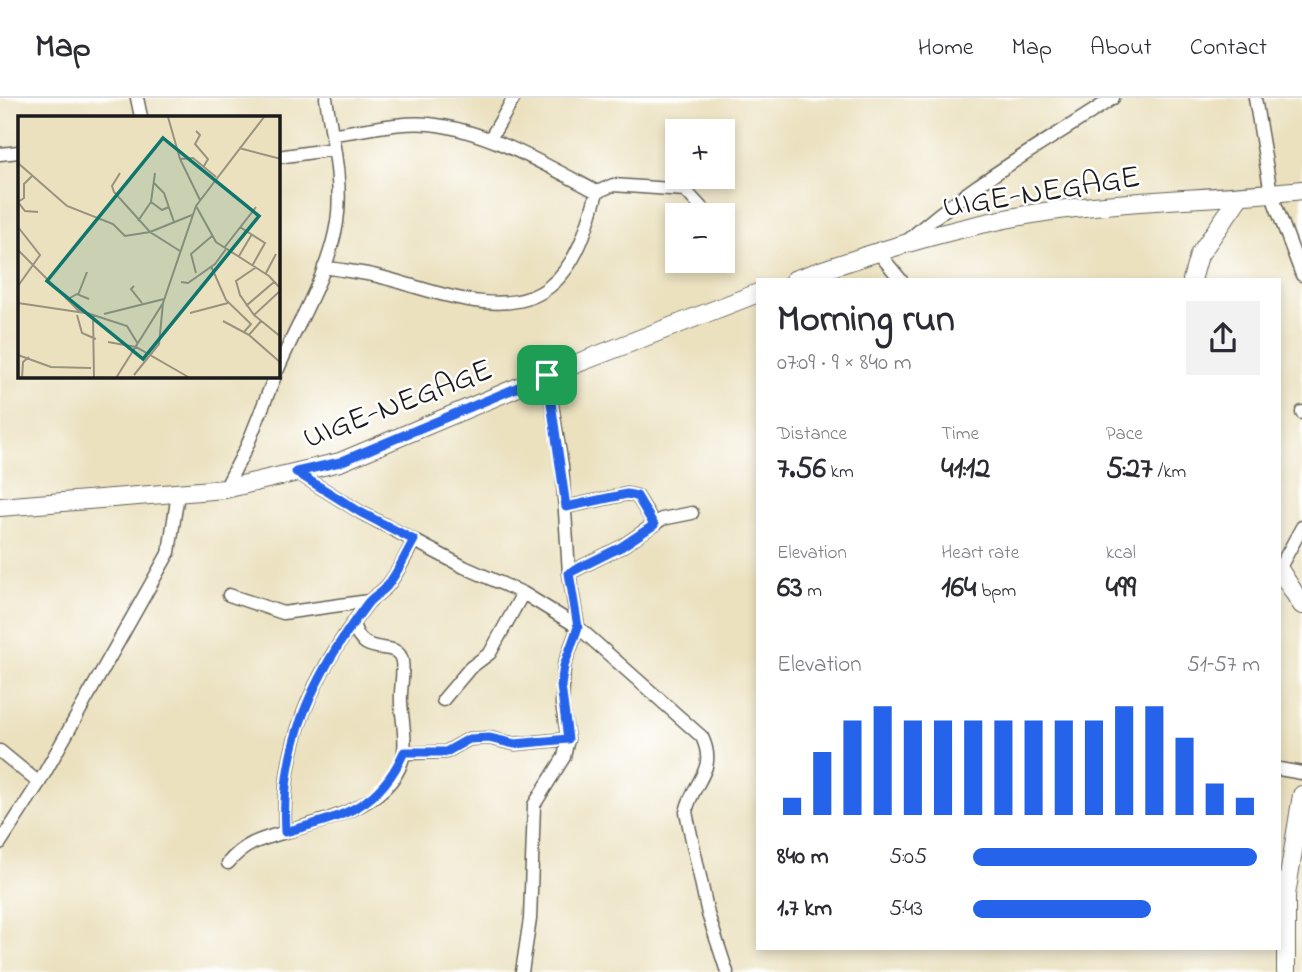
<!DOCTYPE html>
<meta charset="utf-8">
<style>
:root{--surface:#fff;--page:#f2f2f3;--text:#2b2b33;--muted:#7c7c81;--line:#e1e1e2;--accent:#2563eb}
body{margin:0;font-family:"Indie Flower",sans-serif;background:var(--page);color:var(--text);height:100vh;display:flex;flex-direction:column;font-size:26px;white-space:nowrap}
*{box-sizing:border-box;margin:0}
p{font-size:23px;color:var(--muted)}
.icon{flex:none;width:38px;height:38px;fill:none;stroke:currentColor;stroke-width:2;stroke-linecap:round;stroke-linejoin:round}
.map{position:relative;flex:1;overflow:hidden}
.sheet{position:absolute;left:756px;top:180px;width:525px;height:672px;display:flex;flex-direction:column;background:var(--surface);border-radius:0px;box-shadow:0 4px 10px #0003}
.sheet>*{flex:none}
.buttons{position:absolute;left:665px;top:21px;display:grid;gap:14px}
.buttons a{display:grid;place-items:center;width:70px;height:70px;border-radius:0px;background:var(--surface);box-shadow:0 4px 10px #0003;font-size:35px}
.pin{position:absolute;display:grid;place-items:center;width:60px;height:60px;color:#fff;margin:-30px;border-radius:14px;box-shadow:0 4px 10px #0006}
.round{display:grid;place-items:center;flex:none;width:74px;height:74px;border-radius:0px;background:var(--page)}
.headline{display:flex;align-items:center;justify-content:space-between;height:119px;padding:0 21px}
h1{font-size:38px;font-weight:700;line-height:52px}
.figures{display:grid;grid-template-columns:repeat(3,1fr);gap:10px;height:119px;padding:7px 21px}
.figures div{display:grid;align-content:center}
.figures b{font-size:30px;font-weight:700}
.figures small{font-size:19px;font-weight:400}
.figures p{font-size:19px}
.chart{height:196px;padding:14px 21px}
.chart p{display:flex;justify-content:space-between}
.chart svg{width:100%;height:126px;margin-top:7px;stroke:var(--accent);stroke-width:6}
ul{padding:0 21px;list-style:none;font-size:23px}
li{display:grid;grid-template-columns:112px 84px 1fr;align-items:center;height:52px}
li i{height:18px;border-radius:9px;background:var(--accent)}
header{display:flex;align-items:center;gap:42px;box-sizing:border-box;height:98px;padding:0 35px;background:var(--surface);border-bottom:2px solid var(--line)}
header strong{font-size:33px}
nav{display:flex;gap:38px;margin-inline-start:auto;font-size:24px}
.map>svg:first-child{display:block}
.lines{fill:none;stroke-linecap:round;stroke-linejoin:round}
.street-casing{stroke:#646155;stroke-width:15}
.secondary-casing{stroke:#646155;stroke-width:20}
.street{stroke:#fff;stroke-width:12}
.secondary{stroke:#fff;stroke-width:18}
.route-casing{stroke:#fff;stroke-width:14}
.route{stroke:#2563eb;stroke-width:9}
.labels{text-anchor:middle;stroke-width:5;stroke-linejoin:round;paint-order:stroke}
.street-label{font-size:32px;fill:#1c1c1c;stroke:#fff}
.inset-road{fill:none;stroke:#98927e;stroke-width:2}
.view{fill:#0f766e;fill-opacity:0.15;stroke:#0f766e;stroke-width:3.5}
.inset-edge{fill:none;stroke:#1c1c1c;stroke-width:3.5}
</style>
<header>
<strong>Map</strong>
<nav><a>Home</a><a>Map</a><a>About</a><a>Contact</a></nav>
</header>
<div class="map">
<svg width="1302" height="874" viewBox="0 0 1302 874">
<rect width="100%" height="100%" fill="#fff"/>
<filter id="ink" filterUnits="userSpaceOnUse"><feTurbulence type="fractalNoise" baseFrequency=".0143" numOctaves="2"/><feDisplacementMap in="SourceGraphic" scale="14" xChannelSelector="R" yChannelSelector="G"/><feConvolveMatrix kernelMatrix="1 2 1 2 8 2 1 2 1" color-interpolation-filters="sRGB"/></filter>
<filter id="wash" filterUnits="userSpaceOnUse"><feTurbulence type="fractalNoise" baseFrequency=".00686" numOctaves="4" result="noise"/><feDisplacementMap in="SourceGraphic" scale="28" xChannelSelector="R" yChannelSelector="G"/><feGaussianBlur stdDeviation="1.57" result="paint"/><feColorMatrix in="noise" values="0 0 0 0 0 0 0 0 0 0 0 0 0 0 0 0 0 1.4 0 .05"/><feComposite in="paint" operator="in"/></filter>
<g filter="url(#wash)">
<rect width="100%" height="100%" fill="#ebe1bf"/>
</g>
<g filter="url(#ink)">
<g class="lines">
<defs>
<path id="street" d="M 137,0 L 141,19
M 1255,0 L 1271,95 L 1302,177
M 333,36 C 363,33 399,23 429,26 C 487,32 546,67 597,94 L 613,87 L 685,92 L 708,117
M 490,41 L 514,0
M 0,56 L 19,54
M 278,59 L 334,51
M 905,145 C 968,87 1043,47 1113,0
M 877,153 L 901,182
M 324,169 C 340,172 357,174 373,177 C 423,188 503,226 549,189 C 578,166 588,127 597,94
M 278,271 C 298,224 329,175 337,124 C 343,84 332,40 326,0
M 1302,314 L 1302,315
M 296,374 L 360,414 L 464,469 L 523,495 L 578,529 L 702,639 C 718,673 693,682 686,714 L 708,816 L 727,874
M 225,391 L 247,348 L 275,278
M 566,409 L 627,396 L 637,398 L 655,427
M 1279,471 L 1302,429
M 569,475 L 621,449 L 662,421 L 692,415
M 229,497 L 283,515 L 369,503
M 443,602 L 470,570 L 490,555 L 523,495
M 0,653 L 39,685
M 404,655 L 446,654 L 469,641 L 489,640 L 515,646 L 568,641
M 1279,671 L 1302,675
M 285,734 C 280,646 314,575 367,506 C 372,499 381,495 387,488 C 398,475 406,457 414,442
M 0,745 L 39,685 L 169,454 L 178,396
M 228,765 C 246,743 266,740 292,732 C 332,721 398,703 404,653 C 406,638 402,620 401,605 C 400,591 404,576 402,563 C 398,539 362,564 353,525
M 522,874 L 530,821 L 534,707 L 564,659 L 568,641 L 562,606 L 564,568 L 578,529 L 569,475 L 562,368 L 547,277"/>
<path id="secondary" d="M 794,182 C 888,149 985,119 1084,109 C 1156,101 1229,100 1302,92
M 1192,182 L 1199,157 L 1240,98
M 0,409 L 225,391 L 340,364 L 547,277 L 758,195
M 1279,471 L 1302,507
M 1286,874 L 1286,797 L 1302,697"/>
</defs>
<!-- street casing -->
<use href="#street" class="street-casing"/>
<!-- secondary casing -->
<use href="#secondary" class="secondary-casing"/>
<!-- street -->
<use href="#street" class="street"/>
<!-- secondary -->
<use href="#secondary" class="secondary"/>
</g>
</g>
<g class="lines" filter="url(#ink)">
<defs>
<path id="route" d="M 547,277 L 566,409 L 627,396 L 637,398 L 654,427 L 621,449 L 569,475 L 578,529 L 564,568 L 561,588 L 568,641 L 515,646 L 489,640 L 469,641 L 446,654 L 404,654 C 379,711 340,719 285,734 C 280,646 314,576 367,506 C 372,499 381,495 387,488 C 398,475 405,457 414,442 L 360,414 L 296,374 L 340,364 Z"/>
</defs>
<!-- route casing -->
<use href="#route" class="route-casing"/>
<!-- route -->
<use href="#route" class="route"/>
</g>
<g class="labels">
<!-- street labels -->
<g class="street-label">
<text transform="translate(1041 92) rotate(-9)" y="11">UIGE-NEGAGE</text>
<text transform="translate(397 304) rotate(-21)" y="11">UIGE-NEGAGE</text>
</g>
</g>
<!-- overview -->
<g transform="translate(18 18)">
<rect width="262" height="262" fill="#ebe1bf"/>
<path class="inset-road" d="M 150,1 L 162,43 L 182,84M 178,15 L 182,19 L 177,28 L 190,43 L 186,50M 221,32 L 263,43M 162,43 L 175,42 L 198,61M 0,47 L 49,90 L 95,108 L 107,120 L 132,116 L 174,99M 102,57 L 94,70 L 96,76 L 132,116 L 162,135M 135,66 L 146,77 L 156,106M 0,86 L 6,82 L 6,68 L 15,59M 0,86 L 7,95 L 20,96M 133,86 L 144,94 L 151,91M 178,90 L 198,126 L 251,160 L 263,173M 120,105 L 133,86 L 137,57M 0,111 L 22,139 L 0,170M 222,111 L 247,127 L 234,150M 206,132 L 238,91M 0,134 L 60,194 L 109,210 L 120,228M 221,140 L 234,118M 193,150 L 208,184 L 233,208 L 226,216M 237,152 L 218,165 L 222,179 L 236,199 L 263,221M 178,157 L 173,138 L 194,120M 248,157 L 258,138M 163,166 L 170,167 L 197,148 L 208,133M 116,170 L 113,173 L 124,187M 60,179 L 69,156M 50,183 L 59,178 L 71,183M 0,187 L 67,197M 228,190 L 256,166M 172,197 L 210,187M 86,198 L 146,183M 59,199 L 64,217 L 78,223M 75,199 L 76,262M 236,199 L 263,174M 205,205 L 231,219 L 243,205M 231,219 L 263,247M 90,226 L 118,231 L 172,262M 0,239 L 33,251 L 73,252M 116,259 L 141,228 L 145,187M 4,262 L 5,246 L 11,241M 98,262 L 145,187 L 178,90 L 246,1"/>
<path class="view" d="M 145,22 L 241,100 L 125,243 L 29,165 Z"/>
<rect width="262" height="262" class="inset-edge"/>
</g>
</svg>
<div class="buttons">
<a>+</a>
<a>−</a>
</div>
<div class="pin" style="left:547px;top:277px;background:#1e9e55"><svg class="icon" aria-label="arrive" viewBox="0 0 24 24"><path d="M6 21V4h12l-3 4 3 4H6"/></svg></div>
<section class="sheet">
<div class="headline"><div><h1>Morning run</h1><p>07:09 · 9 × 840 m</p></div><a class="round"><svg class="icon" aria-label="share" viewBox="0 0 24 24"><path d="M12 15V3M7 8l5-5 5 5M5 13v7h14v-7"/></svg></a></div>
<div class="figures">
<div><p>Distance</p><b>7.56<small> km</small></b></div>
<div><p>Time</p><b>41:12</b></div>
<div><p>Pace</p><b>5:27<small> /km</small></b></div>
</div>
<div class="figures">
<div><p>Elevation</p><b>63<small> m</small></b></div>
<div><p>Heart rate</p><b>164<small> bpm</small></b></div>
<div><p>kcal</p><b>499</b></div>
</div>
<div class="chart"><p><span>Elevation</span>51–57 m</p>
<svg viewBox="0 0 160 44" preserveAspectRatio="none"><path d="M5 44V38M15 44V22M25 44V11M35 44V6M45 44V11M55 44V11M65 44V11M75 44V11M85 44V11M95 44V11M105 44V11M115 44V6M125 44V6M135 44V17M145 44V33M155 44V38"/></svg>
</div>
<ul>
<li><b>840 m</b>5:05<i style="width:99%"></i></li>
<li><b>1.7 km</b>5:43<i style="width:62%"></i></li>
</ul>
</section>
</div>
